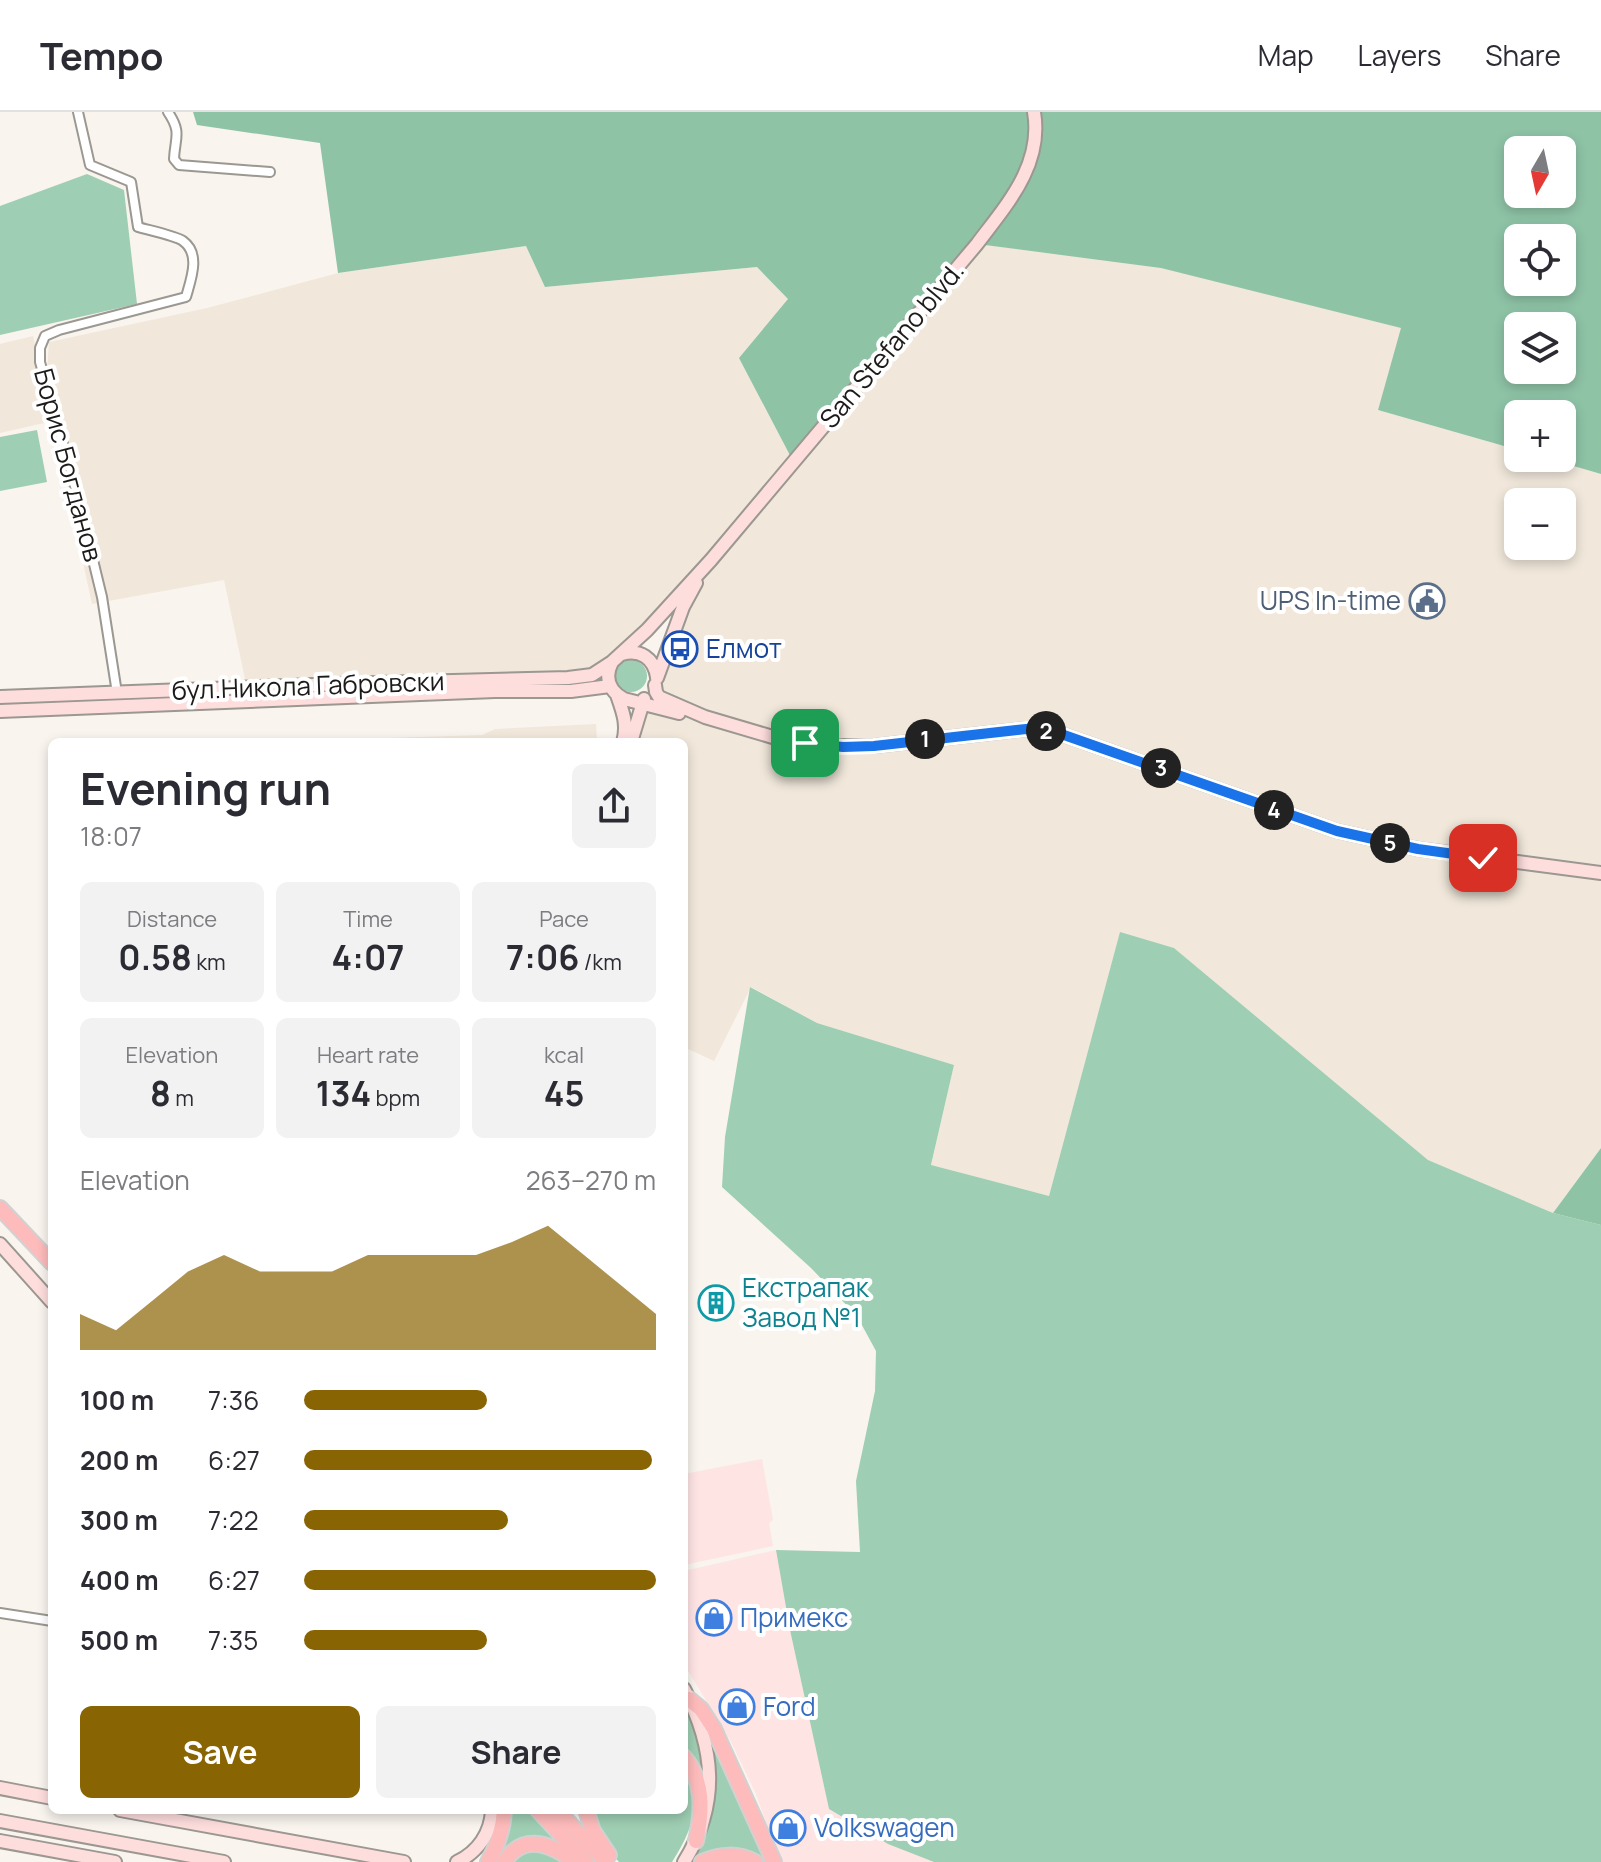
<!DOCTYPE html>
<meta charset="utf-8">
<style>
:root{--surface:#fff;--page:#f2f2f3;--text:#2b2b33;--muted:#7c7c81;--line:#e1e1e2;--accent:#896402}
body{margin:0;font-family:Manrope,sans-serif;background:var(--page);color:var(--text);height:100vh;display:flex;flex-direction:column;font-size:30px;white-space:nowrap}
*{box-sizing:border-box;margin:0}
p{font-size:26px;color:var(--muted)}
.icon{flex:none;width:44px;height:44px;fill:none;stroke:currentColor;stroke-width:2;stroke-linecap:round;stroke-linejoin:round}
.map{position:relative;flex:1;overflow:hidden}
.details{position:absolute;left:48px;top:626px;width:640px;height:1076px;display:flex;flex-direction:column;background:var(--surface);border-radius:12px;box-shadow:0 4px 12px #0003}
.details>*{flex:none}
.needle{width:52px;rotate:189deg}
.controls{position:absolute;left:1504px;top:24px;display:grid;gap:16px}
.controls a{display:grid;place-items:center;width:72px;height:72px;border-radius:12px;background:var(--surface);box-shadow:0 4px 12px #0003;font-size:40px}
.pin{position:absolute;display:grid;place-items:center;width:68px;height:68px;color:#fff;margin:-34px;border-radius:16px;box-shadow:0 4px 12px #0006}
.km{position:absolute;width:40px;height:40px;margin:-20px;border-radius:50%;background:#222;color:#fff;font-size:22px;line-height:40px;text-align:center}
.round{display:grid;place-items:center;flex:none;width:84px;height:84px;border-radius:12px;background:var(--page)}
.overview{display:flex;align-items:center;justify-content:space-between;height:136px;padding:0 32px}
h1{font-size:44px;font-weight:700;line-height:60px}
.metrics{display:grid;grid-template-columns:repeat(3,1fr);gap:12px;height:136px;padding:8px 32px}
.metrics div{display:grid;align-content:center;border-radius:12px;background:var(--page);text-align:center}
.metrics b{font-size:34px;font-weight:700}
.metrics small{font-size:22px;font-weight:400}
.metrics p{font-size:22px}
.chart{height:224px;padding:16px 32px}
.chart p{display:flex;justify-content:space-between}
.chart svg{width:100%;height:144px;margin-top:8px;fill:var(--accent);opacity:.7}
.primary-button{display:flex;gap:16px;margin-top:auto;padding:16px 32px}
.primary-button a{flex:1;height:92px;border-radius:12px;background:var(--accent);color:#fff;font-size:32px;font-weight:700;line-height:92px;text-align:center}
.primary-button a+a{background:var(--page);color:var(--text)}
ul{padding:0 32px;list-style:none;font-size:26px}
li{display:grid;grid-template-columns:128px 96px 1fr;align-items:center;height:60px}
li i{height:20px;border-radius:10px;background:var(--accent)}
header{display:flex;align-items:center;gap:48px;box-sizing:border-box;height:112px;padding:0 40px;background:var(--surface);border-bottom:2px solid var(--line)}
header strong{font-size:38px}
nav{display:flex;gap:44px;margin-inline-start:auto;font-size:28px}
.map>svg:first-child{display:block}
.commercial{fill:#ffe4e4}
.built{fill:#f1e8db;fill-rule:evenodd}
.green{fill:#9eceb3}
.forest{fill:#8ec3a6;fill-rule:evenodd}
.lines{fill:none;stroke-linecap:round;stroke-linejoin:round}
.street-casing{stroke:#9b9791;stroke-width:12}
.secondary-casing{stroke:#9b9791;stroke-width:16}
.primary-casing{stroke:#d2d1d1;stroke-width:18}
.street{stroke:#fff;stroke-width:8}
.secondary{stroke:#fedddd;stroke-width:12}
.primary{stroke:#febbbb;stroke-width:14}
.route-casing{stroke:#fff;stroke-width:16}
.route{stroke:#1a73e8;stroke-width:10}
.labels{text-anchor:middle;stroke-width:8;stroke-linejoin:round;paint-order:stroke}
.street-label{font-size:26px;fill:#1d1b19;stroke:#fff}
.service-label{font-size:26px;fill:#4e5e75;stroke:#fff;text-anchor:end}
.transit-label{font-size:26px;fill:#164399;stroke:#fff;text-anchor:start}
.culture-label{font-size:26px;fill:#0d838f;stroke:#fff;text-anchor:start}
.shop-label{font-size:26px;fill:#366cbe;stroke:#fff;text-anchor:start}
</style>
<header>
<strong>Tempo</strong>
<nav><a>Map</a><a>Layers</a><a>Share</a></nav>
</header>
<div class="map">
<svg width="1601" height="1750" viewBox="0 0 1601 1750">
<rect width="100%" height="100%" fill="#f9f4ee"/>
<!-- commercial -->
<path class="commercial" d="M 762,1347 L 773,1408 L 769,1411 L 773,1434 L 684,1453 L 684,1362 Z
M 776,1438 L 790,1518 L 829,1697 L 884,1730 L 934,1750 L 780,1750 L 756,1682 L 731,1630 L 684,1552 L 684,1459 Z"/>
<!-- built -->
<path class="built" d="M 977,132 L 1155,154 L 1402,216 L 1378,298 L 1518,338 L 1518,346 L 1546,346 L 1601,362 L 1601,1036 L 1553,1101 L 1428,1048 L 1174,836 L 1120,821 L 1049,1084 L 931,1054 L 954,953 L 817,911 L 751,875 L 714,949 L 684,935 L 684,630 L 632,630 L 644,586 L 652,579 L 708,453 L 592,563 L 244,576 L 245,567 L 224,468 L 92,492 L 68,381 L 66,330 L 47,259 L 49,230 L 207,196 L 338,161 L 526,134 L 546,175 L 757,155 L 789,187 ZM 1518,390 L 1562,390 L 1562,434 L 1518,434 Z
M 33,224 L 53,309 L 0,321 L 0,232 Z
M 596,612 L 597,629 L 602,630 L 358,630 L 358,627 L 482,623 L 495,617 Z"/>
<!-- green -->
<path class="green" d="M 87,62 L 124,78 L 137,192 L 0,223 L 0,94 Z
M 37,318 L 47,370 L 0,379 L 0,325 Z
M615 564a16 16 0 1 1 32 0a16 16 0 1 1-32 0Z
M 1120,820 L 1174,836 L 1428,1048 L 1553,1101 L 1601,1113 L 1601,1750 L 934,1750 L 888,1732 L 829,1697 L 790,1518 L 776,1438 L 860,1440 L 856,1369 L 875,1279 L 876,1239 L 857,1204 L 811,1156 L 722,1075 L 725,1025 L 750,875 L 817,911 L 954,953 L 931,1053 L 1049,1084 Z
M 684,1592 C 697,1620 702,1642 704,1673 L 684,1641 Z
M 717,1634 L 770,1750 L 691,1750 C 712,1713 719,1677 712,1636 Z
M 684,1652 C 705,1687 692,1719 672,1750 L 619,1750 L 608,1737 L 590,1698 L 684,1698 Z
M 507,1698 L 531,1698 L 576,1747 L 545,1729 L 500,1750 L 491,1750 Z
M 540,1737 L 565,1750 L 510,1750 L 526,1739 Z"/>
<!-- forest -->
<path class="forest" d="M 193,0 L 1601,0 L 1601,362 L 1546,346 L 1562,346 L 1562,302 L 1518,302 L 1518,338 L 1378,298 L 1401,216 L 1161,156 L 977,132 L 793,349 L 739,246 L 788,187 L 757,155 L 545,175 L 526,134 L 338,161 L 320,31 L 197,13 ZM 1518,38 L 1562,38 L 1562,82 L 1518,82 ZM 1518,126 L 1562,126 L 1562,170 L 1518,170 ZM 1518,214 L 1562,214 L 1562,258 L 1518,258 Z
M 1601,1036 L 1601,1113 L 1553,1101 Z"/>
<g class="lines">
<defs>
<path id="street" d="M 78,0 L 90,53 L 131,70 L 138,115 C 148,118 176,124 183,129 C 201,142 191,167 186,185 L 59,218 L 45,224 L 40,236 L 40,250 L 76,378 L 102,485 L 117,581
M 168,0 C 182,21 175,25 174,47 L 179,53 L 270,60
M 0,1501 L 52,1509"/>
<path id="secondary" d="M 622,542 C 640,537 654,546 657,565
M 612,550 C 604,566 609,579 624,587 L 679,601
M 657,566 L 683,495 L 696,471
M 655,573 L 656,580 L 659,585 L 705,605 L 776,626 L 824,634 L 874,634 L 1026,617 L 1046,619 L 1064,623 L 1337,719 L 1418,737 L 1601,761
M 617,583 C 623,600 628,613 623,630
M 0,585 L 339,572 L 568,566 L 592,563 L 612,550 L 647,518 L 711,448 L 977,132 C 1007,92 1043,53 1034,0
M 0,599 L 495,579 L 571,579 L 610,574
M 631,630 L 644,587
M 0,1132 L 52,1190
M 0,1676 L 52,1686
M 120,1698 L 404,1750
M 0,1709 L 224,1750
M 0,1729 L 115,1750
M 457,1750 C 478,1740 491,1721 492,1698
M 684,1750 C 720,1692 715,1636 684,1577"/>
<path id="primary" d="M 0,1096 L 52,1151
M 689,1587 L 701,1597 L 714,1617 L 774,1750
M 684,1645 C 704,1669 703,1699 696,1729
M 538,1698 L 586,1750
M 557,1698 L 606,1750
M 586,1698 L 593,1719 L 609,1743
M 488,1750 C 498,1733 503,1718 504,1698
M 504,1750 C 524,1720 551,1732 575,1750
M 702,1750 C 721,1742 737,1741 755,1750"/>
</defs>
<!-- street casing -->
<use href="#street" class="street-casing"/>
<!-- secondary casing -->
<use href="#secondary" class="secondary-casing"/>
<!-- primary casing -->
<use href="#primary" class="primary-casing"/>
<!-- street -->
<use href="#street" class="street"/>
<!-- secondary -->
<use href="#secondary" class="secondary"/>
<!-- primary -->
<use href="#primary" class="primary"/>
</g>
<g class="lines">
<defs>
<path id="route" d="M 805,631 L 843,635 L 874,634 L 1026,617 L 1046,619 L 1064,623 L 1337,719 L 1418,737 L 1483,746"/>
</defs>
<!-- route casing -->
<use href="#route" class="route-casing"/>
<!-- route -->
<use href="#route" class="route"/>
</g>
<!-- icons -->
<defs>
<symbol id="civic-ring" viewBox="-11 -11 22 22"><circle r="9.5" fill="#fff" stroke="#5c6f8a" stroke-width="1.5"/><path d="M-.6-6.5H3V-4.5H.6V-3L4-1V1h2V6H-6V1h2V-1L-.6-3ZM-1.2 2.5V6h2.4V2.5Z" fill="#5c6f8a"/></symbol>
<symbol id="bus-ring" viewBox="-11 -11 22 22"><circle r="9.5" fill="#fff" stroke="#1a4fb4" stroke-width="1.5"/><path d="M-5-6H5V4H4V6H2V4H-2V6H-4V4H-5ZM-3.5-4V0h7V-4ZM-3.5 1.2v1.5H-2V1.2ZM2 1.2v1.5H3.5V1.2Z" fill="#1a4fb4"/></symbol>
<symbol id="building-ring" viewBox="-11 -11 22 22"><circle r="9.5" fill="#fff" stroke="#0f9aa8" stroke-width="1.5"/><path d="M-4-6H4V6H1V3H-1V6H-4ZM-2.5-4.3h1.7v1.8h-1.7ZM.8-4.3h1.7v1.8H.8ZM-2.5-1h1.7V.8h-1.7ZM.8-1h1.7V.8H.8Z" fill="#0f9aa8"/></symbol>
<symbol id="shop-ring" viewBox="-11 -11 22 22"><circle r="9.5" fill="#fff" stroke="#3f7fe0" stroke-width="1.5"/><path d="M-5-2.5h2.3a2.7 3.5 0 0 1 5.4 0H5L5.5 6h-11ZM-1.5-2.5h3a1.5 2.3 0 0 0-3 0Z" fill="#3f7fe0"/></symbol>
</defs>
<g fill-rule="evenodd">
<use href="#civic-ring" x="1407" y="469" width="40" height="40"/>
<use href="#bus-ring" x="660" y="517" width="40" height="40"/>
<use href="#building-ring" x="696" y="1171" width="40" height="40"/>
<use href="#shop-ring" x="694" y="1486" width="40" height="40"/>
<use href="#shop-ring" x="717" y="1575" width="40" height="40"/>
<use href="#shop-ring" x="768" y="1696" width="40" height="40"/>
</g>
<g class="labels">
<!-- street labels -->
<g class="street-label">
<text transform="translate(892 233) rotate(-50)" y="9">San Stefano blvd.</text>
<text transform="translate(68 353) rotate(75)" y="9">Борис Богданов</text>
<text transform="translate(308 574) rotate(-2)" y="9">бул.Никола Габровски</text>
</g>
<!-- service labels -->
<g class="service-label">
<text x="1401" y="498">UPS In-time</text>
</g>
<!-- transit labels -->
<g class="transit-label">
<text x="706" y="546">Елмот</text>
</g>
<!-- culture labels -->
<g class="culture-label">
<text x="742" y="1185">Екстрапак<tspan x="742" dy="30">Завод №1</tspan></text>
</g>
<!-- shop labels -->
<g class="shop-label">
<text x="740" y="1515">Примекс</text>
<text x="763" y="1604">Ford</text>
<text x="814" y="1725">Volkswagen</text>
</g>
</g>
</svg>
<div class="controls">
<a><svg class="needle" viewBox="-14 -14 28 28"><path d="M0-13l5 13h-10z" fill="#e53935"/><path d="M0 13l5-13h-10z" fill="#7c7c81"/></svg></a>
<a><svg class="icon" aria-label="locate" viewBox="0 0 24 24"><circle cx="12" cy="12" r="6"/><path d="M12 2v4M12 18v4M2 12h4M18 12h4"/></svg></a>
<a><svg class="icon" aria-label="layers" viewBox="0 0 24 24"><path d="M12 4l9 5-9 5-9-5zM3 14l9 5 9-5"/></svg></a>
<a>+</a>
<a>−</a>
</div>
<div class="pin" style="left:805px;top:631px;background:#1e9e55"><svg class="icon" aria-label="arrive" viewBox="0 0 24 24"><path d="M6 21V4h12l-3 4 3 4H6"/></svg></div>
<div class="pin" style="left:1483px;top:746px;background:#d93025"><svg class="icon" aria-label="check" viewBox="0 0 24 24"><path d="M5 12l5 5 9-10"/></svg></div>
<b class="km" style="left:925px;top:627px">1</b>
<b class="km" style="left:1046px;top:619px">2</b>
<b class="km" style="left:1161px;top:656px">3</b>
<b class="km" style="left:1274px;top:698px">4</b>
<b class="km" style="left:1390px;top:731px">5</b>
<section class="details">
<div class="overview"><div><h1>Evening run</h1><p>18:07</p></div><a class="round"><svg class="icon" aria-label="share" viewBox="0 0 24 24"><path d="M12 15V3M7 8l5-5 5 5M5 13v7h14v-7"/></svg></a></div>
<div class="metrics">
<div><p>Distance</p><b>0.58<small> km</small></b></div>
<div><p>Time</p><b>4:07</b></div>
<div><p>Pace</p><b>7:06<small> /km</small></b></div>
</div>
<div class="metrics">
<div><p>Elevation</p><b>8<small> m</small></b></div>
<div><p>Heart rate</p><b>134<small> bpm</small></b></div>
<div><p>kcal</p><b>45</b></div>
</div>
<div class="chart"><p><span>Elevation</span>263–270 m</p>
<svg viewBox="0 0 160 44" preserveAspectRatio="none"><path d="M0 44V33L10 38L20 29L30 20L40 15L50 20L60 20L70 20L80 15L90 15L100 15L110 15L120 11L130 6L140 15L150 24L160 33V44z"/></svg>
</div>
<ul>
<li><b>100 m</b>7:36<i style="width:52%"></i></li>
<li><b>200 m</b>6:27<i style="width:99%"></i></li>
<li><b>300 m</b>7:22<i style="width:58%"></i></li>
<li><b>400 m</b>6:27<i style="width:100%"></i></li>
<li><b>500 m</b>7:35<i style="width:52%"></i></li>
</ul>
<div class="primary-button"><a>Save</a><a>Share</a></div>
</section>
</div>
